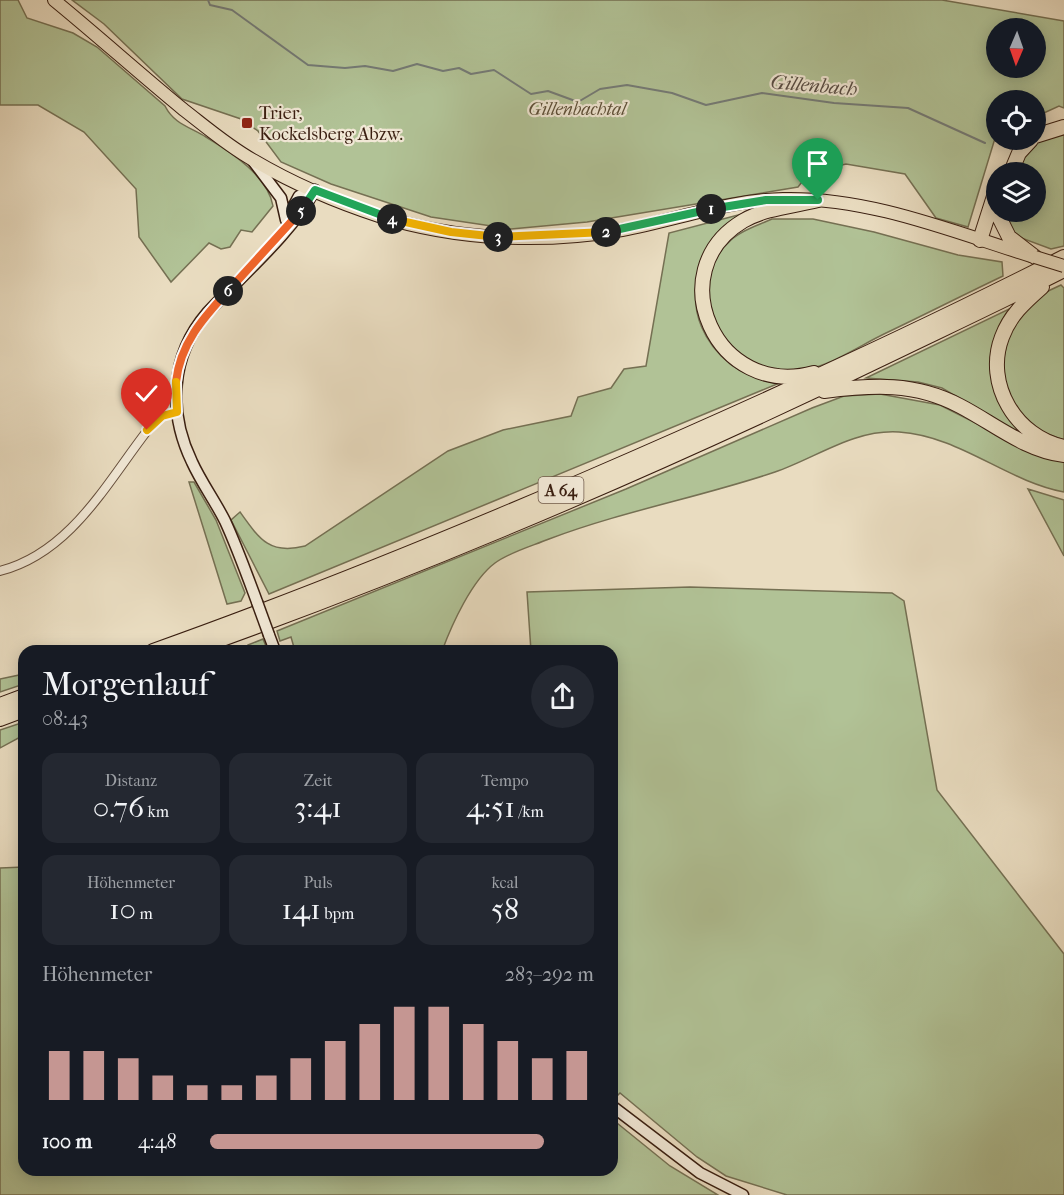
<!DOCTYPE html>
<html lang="de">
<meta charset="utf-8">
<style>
:root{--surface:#171b24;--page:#242831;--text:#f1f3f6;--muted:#9ea1a6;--accent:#c59692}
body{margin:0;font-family:"IM FELL French Canon",serif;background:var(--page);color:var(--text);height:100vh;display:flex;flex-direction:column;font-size:22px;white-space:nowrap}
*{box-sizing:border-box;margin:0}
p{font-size:20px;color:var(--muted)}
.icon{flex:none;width:33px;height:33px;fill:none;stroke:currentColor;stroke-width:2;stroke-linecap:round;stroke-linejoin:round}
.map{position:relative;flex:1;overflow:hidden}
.drawer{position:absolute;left:18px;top:645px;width:600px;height:531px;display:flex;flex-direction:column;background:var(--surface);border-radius:18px;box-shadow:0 3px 15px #0003}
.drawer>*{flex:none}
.needle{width:39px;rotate:182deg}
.controls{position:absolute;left:986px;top:18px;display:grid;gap:12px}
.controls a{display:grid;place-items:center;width:60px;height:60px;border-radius:50%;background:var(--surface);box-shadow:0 3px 15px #0003;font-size:30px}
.pin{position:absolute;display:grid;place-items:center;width:51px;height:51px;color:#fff;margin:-62px -26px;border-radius:50% 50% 50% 0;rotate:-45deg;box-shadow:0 0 6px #0007}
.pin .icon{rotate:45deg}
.km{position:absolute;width:30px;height:30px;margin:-15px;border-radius:50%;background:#222;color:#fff;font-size:16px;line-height:30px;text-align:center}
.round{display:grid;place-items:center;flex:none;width:63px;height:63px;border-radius:32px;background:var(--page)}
.overview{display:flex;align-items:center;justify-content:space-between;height:102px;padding:0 24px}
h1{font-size:33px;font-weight:600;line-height:45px}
.metrics{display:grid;grid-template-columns:repeat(3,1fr);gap:9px;height:102px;padding:6px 24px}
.metrics div{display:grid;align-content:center;border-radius:15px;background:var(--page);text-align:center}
.metrics b{font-size:30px;font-weight:600}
.metrics small{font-size:16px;font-weight:400}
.metrics p{font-size:16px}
.chart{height:168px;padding:12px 24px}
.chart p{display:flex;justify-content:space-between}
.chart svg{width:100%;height:108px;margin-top:6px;stroke:var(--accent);stroke-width:6}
ul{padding:0 24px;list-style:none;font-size:20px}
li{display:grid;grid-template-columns:96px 72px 1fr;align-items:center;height:45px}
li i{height:15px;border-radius:8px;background:var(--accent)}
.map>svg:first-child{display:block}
.green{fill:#b1c296;stroke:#757053;stroke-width:1.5;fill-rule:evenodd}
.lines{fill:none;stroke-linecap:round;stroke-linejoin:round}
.stream{stroke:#747b77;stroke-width:2}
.street-casing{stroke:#654e3c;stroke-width:10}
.secondary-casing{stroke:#391e10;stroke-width:13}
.primary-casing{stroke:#391e10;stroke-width:14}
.highway-casing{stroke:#391e10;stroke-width:16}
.street{stroke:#f1e8d6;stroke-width:8}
.secondary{stroke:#f1e8d6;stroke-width:10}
.primary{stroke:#e9dcc0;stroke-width:12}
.highway{stroke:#e9dcc0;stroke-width:14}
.secondary-bridge-casing{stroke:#391e10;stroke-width:13;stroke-linecap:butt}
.primary-bridge-casing{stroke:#391e10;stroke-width:14;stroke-linecap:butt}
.secondary-bridge{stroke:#f1e8d6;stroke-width:10}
.primary-bridge{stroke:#e9dcc0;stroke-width:12}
.split-1-casing{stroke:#fff;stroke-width:12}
.split-2-casing{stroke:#fff;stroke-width:12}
.split-3-casing{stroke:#fff;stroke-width:12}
.split-4-casing{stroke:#fff;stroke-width:12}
.split-5-casing{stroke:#fff;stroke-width:12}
.split-6-casing{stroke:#fff;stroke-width:12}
.split-7-casing{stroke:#fff;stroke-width:12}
.split-8-casing{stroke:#fff;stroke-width:12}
.split-1{stroke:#22a559;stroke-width:8}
.split-2{stroke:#22a559;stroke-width:8}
.split-3{stroke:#f5b400;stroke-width:8}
.split-4{stroke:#f5b400;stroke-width:8}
.split-5{stroke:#22a559;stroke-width:8}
.split-6{stroke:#f0652b;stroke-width:8}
.split-7{stroke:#f0652b;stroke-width:8}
.split-8{stroke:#f5b400;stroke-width:8}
.poi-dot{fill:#8f2418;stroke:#f1e8d6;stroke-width:2}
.labels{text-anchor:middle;stroke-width:4.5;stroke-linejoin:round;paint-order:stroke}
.shield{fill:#f1e8d6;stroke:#705b4b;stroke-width:1.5}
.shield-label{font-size:16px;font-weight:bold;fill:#391e10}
.park-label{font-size:18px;font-style:italic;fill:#5d4f38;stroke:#f1e8d6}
.poi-label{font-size:18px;fill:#391e10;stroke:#f1e8d6;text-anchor:start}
.water-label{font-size:20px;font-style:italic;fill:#574c44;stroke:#f1e8d6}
</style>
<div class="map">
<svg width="1064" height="1195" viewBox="0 0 1064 1195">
<rect width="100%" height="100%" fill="#e9dcc0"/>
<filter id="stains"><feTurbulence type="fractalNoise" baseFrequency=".00333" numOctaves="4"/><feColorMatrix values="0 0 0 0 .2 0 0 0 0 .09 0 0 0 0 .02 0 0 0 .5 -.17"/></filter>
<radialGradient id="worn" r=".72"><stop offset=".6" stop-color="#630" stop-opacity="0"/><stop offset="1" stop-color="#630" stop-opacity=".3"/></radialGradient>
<!-- green -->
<path class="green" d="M 0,0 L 18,0 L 27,18 L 73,33 L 97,47 L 165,106 C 174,124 190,127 206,137 C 231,152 268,176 273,206 L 252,232 L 241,230 L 230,247 L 221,249 L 209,243 L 171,282 L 139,237 L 136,189 L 84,132 L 38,105 L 0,105 Z
M 72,0 L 942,0 L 1064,21 L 1064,108 L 1059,106 L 1035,117 L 1035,100 L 996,100 L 996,135 L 968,227 L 936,218 L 905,174 L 846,164 L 809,173 L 798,187 L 587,222 L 511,229 L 431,217 L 331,184 L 281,162 L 258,131 L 241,119 L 182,99 L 104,24 ZM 996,28 L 1035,28 L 1035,68 L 996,68 Z
M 1064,130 L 1064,246 L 1051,249 L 1016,236 L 1004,214 L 1035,212 L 1035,172 L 1015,172 C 1023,147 1041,138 1064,130 Z
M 742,214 C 689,250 676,320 730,364 C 743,374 761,379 777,384 L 269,594 L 231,520 L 240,512 C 260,540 270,555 305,546 L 448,451 L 503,430 L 571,416 L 578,397 L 611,388 L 624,369 L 646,366 L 669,233 Z
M 772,219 L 813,219 L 874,232 L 958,255 L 1002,262 L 1003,276 C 963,295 924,315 884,334 C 855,348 820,373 787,372 C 724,371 679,286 731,240 C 741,230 759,225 772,219 Z
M 1061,285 L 1064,288 L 1064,440 L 1040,431 L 1013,406 L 1001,371 L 1011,324 L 1046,292 Z
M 1009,309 C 981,352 984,395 1022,431 L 1020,434 L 942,388 L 918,382 L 866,378 Z
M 880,394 L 940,405 L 1031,451 L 1064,462 L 1064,492 C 1006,481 960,436 899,432 C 854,429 816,458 775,472 C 701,497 623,511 549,539 C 532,546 510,552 495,563 C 472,580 452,624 442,651 L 295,651 L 291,637 L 280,641 L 277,631 L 626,489 L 812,408 L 844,396 Z
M 189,482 L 194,482 L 216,520 L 245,593 L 241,601 L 227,604 Z
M 1028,489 L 1064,500 L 1064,556 Z
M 690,587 L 892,593 L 904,601 L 937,790 L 1064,954 L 1064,1195 L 787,1195 L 726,1176 L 697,1157 L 620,1093 L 612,1101 L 612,651 L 531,651 L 527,592 Z
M 263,639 L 268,651 L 250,651 L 248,645 Z
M 24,674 L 24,684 L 0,692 L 0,679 Z
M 24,722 L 24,735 L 0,748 L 0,730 Z
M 24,867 L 24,1170 L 612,1170 L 612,1119 L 670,1166 L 718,1195 L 0,1195 L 0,868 Z"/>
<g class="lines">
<!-- stream -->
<path class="stream" d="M 208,0 L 210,5 L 232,10 L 308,65 L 345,68 L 365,66 L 393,71 L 417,64 L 443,71 L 459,68 L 471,74 L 494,70 L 531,94 L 548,91 L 578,102 L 600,89 L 627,85 L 672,93 L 706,105 L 762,93 L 834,103 L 908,108 L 985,143"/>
<defs>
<path id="street" d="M 0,571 C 70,553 106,484 147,431 L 162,416 L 177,412"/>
<path id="secondary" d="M 253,161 L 281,198 L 286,220
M 286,220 L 299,196 L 315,190
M 257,602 C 247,575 237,547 225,521 C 215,501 201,482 192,462 C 168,412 170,356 207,313 C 241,276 291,234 315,190
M 269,635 L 275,651
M 612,1106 L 700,1173 L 743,1195"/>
<path id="primary" d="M 54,0 C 98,36 140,74 184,110 C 206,127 228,146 253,160 C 292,183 336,202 379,216 C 456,240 542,244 622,230 C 676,220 728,200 783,199 C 869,197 951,231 1031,256"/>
<path id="highway" d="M 1035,136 L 1064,127
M 1011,172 L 1019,153 L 1031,140
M 999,217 L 1009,237 L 1035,257
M 980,240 L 996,190
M 1042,287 C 1025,302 1010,315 1002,337 C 984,384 1016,437 1064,447
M 814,373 C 716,400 659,271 743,221 C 765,208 794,206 818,200
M 824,391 C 872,385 915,382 960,406 C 993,423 1026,451 1064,455
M 153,651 C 299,599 442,541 584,480 C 746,410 907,337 1064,257
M 189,651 C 433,564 671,461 904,348 C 958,322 1011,297 1064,270
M 0,705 L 24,696
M 0,719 L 24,710"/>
</defs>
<!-- street casing -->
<use href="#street" class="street-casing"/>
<!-- secondary casing -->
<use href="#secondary" class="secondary-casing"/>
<!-- primary casing -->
<use href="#primary" class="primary-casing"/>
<!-- highway casing -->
<use href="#highway" class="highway-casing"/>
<!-- street -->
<use href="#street" class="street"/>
<!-- secondary -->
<use href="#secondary" class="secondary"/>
<!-- primary -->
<use href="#primary" class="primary"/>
<!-- highway -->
<use href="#highway" class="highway"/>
<defs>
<path id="secondary-bridge" d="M 257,602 L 269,635"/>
<path id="primary-bridge" d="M 1035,257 L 1064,266"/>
</defs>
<!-- secondary-bridge casing -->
<use href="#secondary-bridge" class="secondary-bridge-casing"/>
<!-- primary-bridge casing -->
<use href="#primary-bridge" class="primary-bridge-casing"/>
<!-- secondary-bridge -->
<use href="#secondary-bridge" class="secondary-bridge"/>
<!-- primary-bridge -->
<use href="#primary-bridge" class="primary-bridge"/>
</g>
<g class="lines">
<defs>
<path id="split-1" d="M 711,209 L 766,200 L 818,200"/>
<path id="split-2" d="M 606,232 L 711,209"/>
<path id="split-3" d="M 498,237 L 606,232"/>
<path id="split-4" d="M 392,219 L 451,232 L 498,237"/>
<path id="split-5" d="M 301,211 L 315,190 L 392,219"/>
<path id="split-6" d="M 228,291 L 301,211"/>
<path id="split-7" d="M 176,382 C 180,344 203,318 228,291"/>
<path id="split-8" d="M 147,430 L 162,416 L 177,412 L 176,382"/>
</defs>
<!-- split-1 casing -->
<use href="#split-1" class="split-1-casing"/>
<!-- split-2 casing -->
<use href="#split-2" class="split-2-casing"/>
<!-- split-3 casing -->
<use href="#split-3" class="split-3-casing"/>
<!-- split-4 casing -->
<use href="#split-4" class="split-4-casing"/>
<!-- split-5 casing -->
<use href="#split-5" class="split-5-casing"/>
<!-- split-6 casing -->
<use href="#split-6" class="split-6-casing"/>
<!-- split-7 casing -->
<use href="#split-7" class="split-7-casing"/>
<!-- split-8 casing -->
<use href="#split-8" class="split-8-casing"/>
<!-- split-1 -->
<use href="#split-1" class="split-1"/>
<!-- split-2 -->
<use href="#split-2" class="split-2"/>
<!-- split-3 -->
<use href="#split-3" class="split-3"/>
<!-- split-4 -->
<use href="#split-4" class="split-4"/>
<!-- split-5 -->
<use href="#split-5" class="split-5"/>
<!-- split-6 -->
<use href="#split-6" class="split-6"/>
<!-- split-7 -->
<use href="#split-7" class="split-7"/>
<!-- split-8 -->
<use href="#split-8" class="split-8"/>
</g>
<!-- markers -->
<rect class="poi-dot" x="241" y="117" width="12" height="12" rx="3"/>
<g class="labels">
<!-- shield labels -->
<rect class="shield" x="538.5" y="477" width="45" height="26" rx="4.5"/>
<g class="shield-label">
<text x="561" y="496">A 64</text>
</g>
<!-- park labels -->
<g class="park-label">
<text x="577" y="115">Gillenbachtal</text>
</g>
<!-- poi labels -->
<g class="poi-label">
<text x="259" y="119">Trier,<tspan x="259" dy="21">Kockelsberg Abzw.</tspan></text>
</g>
<!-- water labels -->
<g class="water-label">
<text transform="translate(814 85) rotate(5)" y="7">Gillenbach</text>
</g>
</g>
<rect width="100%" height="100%" filter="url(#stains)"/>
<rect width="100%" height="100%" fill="url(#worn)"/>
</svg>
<div class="controls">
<a><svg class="needle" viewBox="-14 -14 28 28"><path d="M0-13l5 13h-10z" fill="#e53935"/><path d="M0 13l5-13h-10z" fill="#9ea1a6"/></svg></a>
<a><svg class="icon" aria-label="locate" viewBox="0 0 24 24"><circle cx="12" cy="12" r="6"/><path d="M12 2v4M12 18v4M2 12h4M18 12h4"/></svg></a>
<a><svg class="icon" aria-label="layers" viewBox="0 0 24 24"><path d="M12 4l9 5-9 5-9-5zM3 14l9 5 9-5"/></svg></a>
</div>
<div class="pin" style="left:818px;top:200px;background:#1e9e55"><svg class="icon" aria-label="arrive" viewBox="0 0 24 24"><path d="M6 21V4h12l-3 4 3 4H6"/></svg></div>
<div class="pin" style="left:147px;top:430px;background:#d93025"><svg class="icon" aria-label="check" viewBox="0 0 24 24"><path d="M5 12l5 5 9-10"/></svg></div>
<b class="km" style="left:711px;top:209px">1</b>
<b class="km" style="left:606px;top:232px">2</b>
<b class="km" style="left:498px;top:237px">3</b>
<b class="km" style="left:392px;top:219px">4</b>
<b class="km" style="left:301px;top:211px">5</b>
<b class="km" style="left:228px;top:291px">6</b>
<section class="drawer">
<div class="overview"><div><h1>Morgenlauf</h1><p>08:43</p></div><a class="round"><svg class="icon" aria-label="share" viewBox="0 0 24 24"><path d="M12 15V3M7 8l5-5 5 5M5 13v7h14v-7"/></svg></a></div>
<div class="metrics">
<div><p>Distanz</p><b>0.76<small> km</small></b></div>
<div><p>Zeit</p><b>3:41</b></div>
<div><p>Tempo</p><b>4:51<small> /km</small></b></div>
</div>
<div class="metrics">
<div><p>Höhenmeter</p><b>10<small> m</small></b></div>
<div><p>Puls</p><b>141<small> bpm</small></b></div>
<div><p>kcal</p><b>58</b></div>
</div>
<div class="chart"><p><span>Höhenmeter</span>283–292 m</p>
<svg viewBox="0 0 160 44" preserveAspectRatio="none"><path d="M5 44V24M15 44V24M25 44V27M35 44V34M45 44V38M55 44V38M65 44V34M75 44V27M85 44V20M95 44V13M105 44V6M115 44V6M125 44V13M135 44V20M145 44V27M155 44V24"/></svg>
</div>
<ul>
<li><b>100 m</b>4:48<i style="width:87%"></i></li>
</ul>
</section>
</div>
